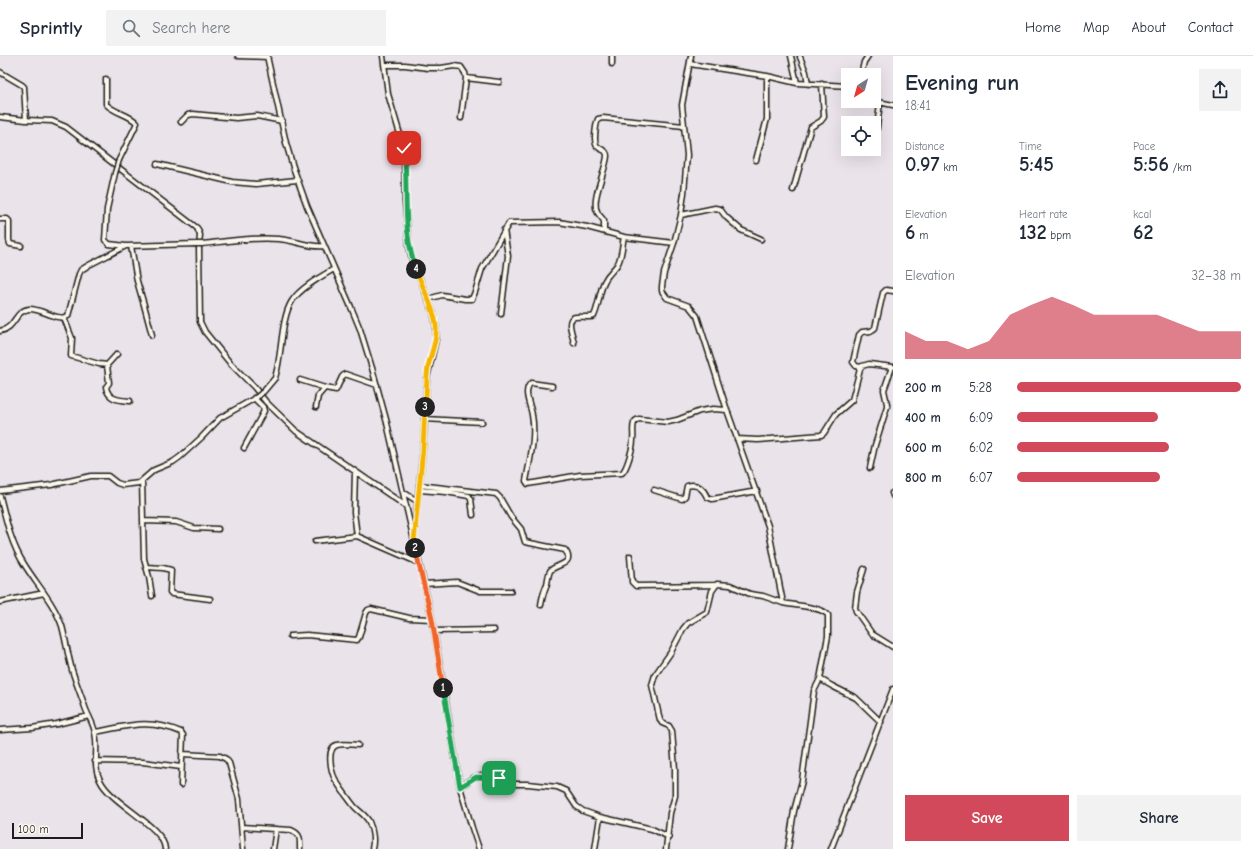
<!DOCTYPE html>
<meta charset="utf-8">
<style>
:root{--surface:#fff;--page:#f2f2f3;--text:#1f2937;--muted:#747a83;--line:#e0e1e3;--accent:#d1495b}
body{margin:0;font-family:"Comic Neue",sans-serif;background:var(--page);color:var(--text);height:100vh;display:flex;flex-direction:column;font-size:15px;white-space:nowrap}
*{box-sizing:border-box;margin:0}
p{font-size:13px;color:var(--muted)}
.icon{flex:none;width:22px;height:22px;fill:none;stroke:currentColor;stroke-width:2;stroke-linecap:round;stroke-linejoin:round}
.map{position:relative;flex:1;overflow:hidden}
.details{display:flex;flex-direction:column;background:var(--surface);width:360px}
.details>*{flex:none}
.needle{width:26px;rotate:217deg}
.controls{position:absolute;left:841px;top:12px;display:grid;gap:8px}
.controls a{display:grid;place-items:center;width:40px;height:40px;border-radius:0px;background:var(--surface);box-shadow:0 4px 16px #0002;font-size:20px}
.scale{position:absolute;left:12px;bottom:10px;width:71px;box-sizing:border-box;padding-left:4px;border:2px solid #1c1c1c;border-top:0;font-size:11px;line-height:14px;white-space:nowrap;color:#1c1c1c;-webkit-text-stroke:3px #fbf7ec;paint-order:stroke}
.pin{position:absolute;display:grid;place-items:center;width:34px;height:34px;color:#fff;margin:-17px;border-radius:8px;box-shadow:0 2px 6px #0006}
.km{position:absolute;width:20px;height:20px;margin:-10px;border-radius:50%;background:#222;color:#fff;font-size:11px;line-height:20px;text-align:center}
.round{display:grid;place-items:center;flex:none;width:42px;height:42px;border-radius:0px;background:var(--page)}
.summary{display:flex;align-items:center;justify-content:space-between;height:68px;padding:0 12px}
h1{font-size:22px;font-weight:600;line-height:30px}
.metrics{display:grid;grid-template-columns:repeat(3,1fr);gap:6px;height:68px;padding:4px 12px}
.metrics div{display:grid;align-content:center}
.metrics b{font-size:20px;font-weight:600}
.metrics small{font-size:11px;font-weight:400}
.metrics p{font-size:11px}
.chart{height:112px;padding:8px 12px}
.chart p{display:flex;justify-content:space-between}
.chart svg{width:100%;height:72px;margin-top:4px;fill:var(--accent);opacity:.7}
.button{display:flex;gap:8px;margin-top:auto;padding:8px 12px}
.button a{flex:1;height:46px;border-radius:0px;background:var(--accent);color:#fff;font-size:16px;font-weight:600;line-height:46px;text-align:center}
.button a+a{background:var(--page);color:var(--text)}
ul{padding:0 12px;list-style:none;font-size:13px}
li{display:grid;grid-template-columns:64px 48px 1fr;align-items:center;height:30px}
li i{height:10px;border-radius:5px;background:var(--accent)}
header{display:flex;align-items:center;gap:24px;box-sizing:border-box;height:56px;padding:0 20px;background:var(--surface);border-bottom:1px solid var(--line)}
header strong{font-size:19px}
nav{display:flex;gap:22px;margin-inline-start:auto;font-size:14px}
.search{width:280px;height:36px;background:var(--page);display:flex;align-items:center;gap:10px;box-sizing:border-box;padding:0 14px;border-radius:0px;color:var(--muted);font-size:15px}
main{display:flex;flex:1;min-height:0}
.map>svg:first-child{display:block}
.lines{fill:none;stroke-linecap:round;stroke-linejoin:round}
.street-casing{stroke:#1c1c1c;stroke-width:7}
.street{stroke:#fbf7ec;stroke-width:4}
.street-bridge-casing{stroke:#1c1c1c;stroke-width:7;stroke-linecap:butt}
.street-bridge{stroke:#fbf7ec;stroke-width:4}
.split-1-casing{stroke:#fff;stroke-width:8}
.split-2-casing{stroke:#fff;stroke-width:8}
.split-3-casing{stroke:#fff;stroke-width:8}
.split-4-casing{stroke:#fff;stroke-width:8}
.split-5-casing{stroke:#fff;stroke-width:8}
.split-1{stroke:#22a559;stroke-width:5}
.split-2{stroke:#f0652b;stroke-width:5}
.split-3{stroke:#f5b400;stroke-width:5}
.split-4{stroke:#f5b400;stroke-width:5}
.split-5{stroke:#22a559;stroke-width:5}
</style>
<header>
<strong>Sprintly</strong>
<div class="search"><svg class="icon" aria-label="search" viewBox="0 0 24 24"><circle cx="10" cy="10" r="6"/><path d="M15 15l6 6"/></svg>Search here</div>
<nav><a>Home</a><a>Map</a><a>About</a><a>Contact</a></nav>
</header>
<main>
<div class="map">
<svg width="893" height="793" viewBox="0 0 893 793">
<rect width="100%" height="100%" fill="#ebe3ea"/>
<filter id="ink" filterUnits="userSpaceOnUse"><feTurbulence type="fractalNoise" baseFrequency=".025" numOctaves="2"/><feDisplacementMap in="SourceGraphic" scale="8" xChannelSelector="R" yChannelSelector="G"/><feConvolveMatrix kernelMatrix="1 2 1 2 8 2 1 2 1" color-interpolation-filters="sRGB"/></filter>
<g filter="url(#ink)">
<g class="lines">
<defs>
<path id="street" d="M 238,0 L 268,1
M 267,0 L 286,87 L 293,111 L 307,150 L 351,251 L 360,273 L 372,312 L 387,367 L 432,563 L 460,731 L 472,772 L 479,793
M 383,0 L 388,38 L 404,92 L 405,146 L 409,190 L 412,203 L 433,256 L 436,269 L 436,283 L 427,322 L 423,392 L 414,480
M 612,0 L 612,8
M 691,0 L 682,49 L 687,99 L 684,137 L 681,159 L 674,187 L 664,217 L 662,230 L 662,235 L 667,242 L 689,250 L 697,260 L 727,354 L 768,470 L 783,547 C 795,550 821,550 828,559 L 828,580 L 820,623 L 832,630 L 856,642 L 881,666
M 791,0 L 797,27
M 800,1 L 806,16 L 808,28
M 690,8 L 767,20 L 797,27 L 848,30
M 384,9 L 405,9 L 428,12 L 441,12 L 454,10 L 461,11 L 465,17 L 466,22 L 461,62
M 0,16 L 22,29 L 24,31 L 26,64 L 0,61
M 861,19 L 864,6 L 868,0
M 466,22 L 499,26
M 106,23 L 106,48 C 114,57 129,58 137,67 L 119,104
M 874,45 L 893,49
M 26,64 L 52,65 L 66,71 L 197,172 L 200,179 L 199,191 L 200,266 L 205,276 L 230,307 L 254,331 L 266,346 L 296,375 L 406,450
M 181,66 L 188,59 L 193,58 L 236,62 L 257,60 L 282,65
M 874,94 L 880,47
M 756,104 L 767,63 L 767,20
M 157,108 L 232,126 L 256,128 L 297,124
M 115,117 L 107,153 L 105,184 L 109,188 L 126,190
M 793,134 L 811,71 L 821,65 L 824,61 L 822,28
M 681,159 L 715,152 L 720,153 L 726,161 L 741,174 L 761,183
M 0,163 L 7,163 L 9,165 L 9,184 L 10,188 L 21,190
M 604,175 L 604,165 C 602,161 598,159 597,155 C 591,144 606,114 607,100 C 607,93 601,95 597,90 C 593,86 596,68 598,63 L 603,62 L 684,70
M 202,188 C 228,185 254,181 279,183 C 295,184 309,192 324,190
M 131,190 L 137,225 L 144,249 L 152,279
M 428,243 L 442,239 L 465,243 L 472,243 L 475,236 L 482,213 L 509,167 L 559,166 L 587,171 L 624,181 L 674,187
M 501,258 L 508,200 L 504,174
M 64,262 L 72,282 L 71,300 L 99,308 L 107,309 L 117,298
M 0,275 C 16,272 14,255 29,253 C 41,252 58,266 68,260 L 79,218 L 81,214 L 89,209 L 126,190 L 197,188
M 574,287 C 573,281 570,273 570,268 C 570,255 588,264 594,260 C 599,249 599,237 604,226 C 608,217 613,215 617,209 C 622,202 622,189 624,181
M 107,309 L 109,327 L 106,331 C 108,344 120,344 130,345
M 861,311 L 856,310 L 853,306 L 859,279 L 862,276 L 871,275 L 875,272 L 883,237 L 886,234 L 893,235
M 300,324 L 325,332 L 336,334 L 342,321 L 345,318 L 377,329
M 552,330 L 531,327 C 522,335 531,350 532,359 C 536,381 530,403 526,425 L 528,428 L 580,419 L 622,417 C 627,413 633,391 633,384 C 634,378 632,372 634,367 C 635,364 636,364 639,363 L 668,366 L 677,364 L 700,355 L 713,353 L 727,354
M 264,335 L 275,322 L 276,318 C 282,297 281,262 292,245 C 300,232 322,220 334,213
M 316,351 L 318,340 L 325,332
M 424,363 L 482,366
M 737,383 L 758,384 L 821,379 L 824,377 L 836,358 L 852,344 L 860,313 L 862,310 L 869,308 L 893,311
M 244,392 L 264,355 L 263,351 L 254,342
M 870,412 L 875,389 L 887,351 L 887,348 L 884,334 L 892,311
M 355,415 L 354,456 L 357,480 L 419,507
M 142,425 L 144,503 L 149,521 L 152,540
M 419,429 L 496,438 L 500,442 L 511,461 L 521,473 L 525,486 L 565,494 C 576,509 555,508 550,515 C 548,519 548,524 547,528 C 544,535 542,541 541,549
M 419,434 L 446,436 L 469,440 L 471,443 L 473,459
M 654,434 L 682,443 L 685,440 L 687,430 C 697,427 703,432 707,441 L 712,443 L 757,435
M 0,435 L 51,429 L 91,420 L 108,420 L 117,427 L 123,429 L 139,427 L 154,414 L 173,406 L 180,401 L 202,381 L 220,362 L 257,341
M 403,436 L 417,445
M 892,437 L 893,440
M 0,440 C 6,464 11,488 24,508 C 37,529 54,547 62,570 C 66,585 68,600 72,614 C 76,627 81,639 85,651 C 88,660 94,668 95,677 C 99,693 92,709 100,724 C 111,748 164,770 165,793
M 143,465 L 176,466 L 194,472 L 218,473
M 315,485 L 357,480
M 630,500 L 632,526 L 636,530 L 715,529
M 146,511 L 163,512 L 171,514 L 170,536 L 172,538 L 210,543
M 864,513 L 857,536 L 855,552 L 856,555 L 872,578 L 893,591
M 424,528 L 457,526 L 480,535 L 511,535
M 0,546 L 44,537
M 434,575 L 494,574
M 290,580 L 307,579 L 357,584 L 359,581 L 366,557 L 368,554 L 371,553 L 409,562 L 432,563
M 0,674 L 32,672 L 57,668 L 89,660
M 95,676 C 128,670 148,662 181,676 L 183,679 L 181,729
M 358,689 C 352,689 343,687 337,689 C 326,692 331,715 335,723 C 340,732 348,742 354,750 C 359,756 366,759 369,766 C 373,774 374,785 372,793
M 182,698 L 220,700 L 226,703 L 229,707 L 239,743 L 243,793
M 95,705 L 143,706 L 181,711
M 460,731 L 473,722 L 481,720 L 503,722 L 513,728 L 528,728 L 557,731 L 566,735 L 576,750 L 583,755 L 600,761 L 652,773 L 669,781
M 242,771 L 291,774 C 301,778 300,783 300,793
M 273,793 L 276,773
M 595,793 L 600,761
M 666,793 L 670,757 L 675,740 L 675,713 L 672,675 L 669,670 L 662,667 L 660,664 L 652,629 L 655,619 L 671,596 L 683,573 L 688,567 L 707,556 L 712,535 L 717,528 L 730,529 L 750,538 L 763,540 L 783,547
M 788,793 L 794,755 L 802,725 L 814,635 L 820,623
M 831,793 L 893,633"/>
</defs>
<!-- street casing -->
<use href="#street" class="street-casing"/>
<!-- street -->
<use href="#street" class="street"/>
<defs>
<path id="street-bridge" d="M 115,117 L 119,104
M 197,188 L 202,188
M 257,341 L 264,335"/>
</defs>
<!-- street-bridge casing -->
<use href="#street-bridge" class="street-bridge-casing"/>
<!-- street-bridge -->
<use href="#street-bridge" class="street-bridge"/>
</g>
</g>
<g class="lines" filter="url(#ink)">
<defs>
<path id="split-1" d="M 443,632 L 460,731 L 476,721 L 499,722"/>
<path id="split-2" d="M 415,492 L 432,563 L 443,632"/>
<path id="split-3" d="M 415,492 L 414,486 L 423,392 L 425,351"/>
<path id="split-4" d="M 416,213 C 422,231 433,249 436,268 C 438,283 431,296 428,311 C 426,324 427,337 425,351"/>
<path id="split-5" d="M 404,92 C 409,133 401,173 416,213"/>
</defs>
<!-- split-1 casing -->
<use href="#split-1" class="split-1-casing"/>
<!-- split-2 casing -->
<use href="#split-2" class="split-2-casing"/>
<!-- split-3 casing -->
<use href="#split-3" class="split-3-casing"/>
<!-- split-4 casing -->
<use href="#split-4" class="split-4-casing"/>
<!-- split-5 casing -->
<use href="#split-5" class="split-5-casing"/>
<!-- split-1 -->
<use href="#split-1" class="split-1"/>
<!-- split-2 -->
<use href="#split-2" class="split-2"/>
<!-- split-3 -->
<use href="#split-3" class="split-3"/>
<!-- split-4 -->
<use href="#split-4" class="split-4"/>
<!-- split-5 -->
<use href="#split-5" class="split-5"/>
</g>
</svg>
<div class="controls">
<a><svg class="needle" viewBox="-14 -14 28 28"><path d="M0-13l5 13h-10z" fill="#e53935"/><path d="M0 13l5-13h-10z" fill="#747a83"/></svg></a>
<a><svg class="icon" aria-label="locate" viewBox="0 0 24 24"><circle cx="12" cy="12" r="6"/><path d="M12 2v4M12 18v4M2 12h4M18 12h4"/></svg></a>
</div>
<div class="scale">100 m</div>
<div class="pin" style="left:499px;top:722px;background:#1e9e55"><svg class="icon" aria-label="arrive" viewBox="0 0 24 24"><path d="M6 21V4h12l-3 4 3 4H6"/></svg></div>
<div class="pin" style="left:404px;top:92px;background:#d93025"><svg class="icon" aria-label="check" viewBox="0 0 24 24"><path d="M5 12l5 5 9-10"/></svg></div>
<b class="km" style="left:443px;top:632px">1</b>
<b class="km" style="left:415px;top:492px">2</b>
<b class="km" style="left:425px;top:351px">3</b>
<b class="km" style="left:416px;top:213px">4</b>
</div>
<section class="details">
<div class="summary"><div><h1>Evening run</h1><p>18:41</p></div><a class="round"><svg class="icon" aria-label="share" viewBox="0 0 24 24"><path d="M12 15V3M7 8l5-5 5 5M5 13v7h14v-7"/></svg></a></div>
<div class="metrics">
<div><p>Distance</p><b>0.97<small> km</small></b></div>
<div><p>Time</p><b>5:45</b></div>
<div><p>Pace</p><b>5:56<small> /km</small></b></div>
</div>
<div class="metrics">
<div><p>Elevation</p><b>6<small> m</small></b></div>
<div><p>Heart rate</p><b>132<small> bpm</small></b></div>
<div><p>kcal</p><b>62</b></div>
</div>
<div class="chart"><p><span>Elevation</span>32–38 m</p>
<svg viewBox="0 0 160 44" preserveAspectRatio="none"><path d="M0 44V27L10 33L20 33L30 38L40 33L50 17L60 11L70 6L80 11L90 17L100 17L110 17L120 17L130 22L140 27L150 27L160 27V44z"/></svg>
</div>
<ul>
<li><b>200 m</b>5:28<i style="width:100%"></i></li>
<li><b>400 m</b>6:09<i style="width:63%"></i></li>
<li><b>600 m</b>6:02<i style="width:68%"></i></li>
<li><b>800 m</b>6:07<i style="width:64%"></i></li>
</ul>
<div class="button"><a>Save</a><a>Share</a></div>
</section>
</main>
